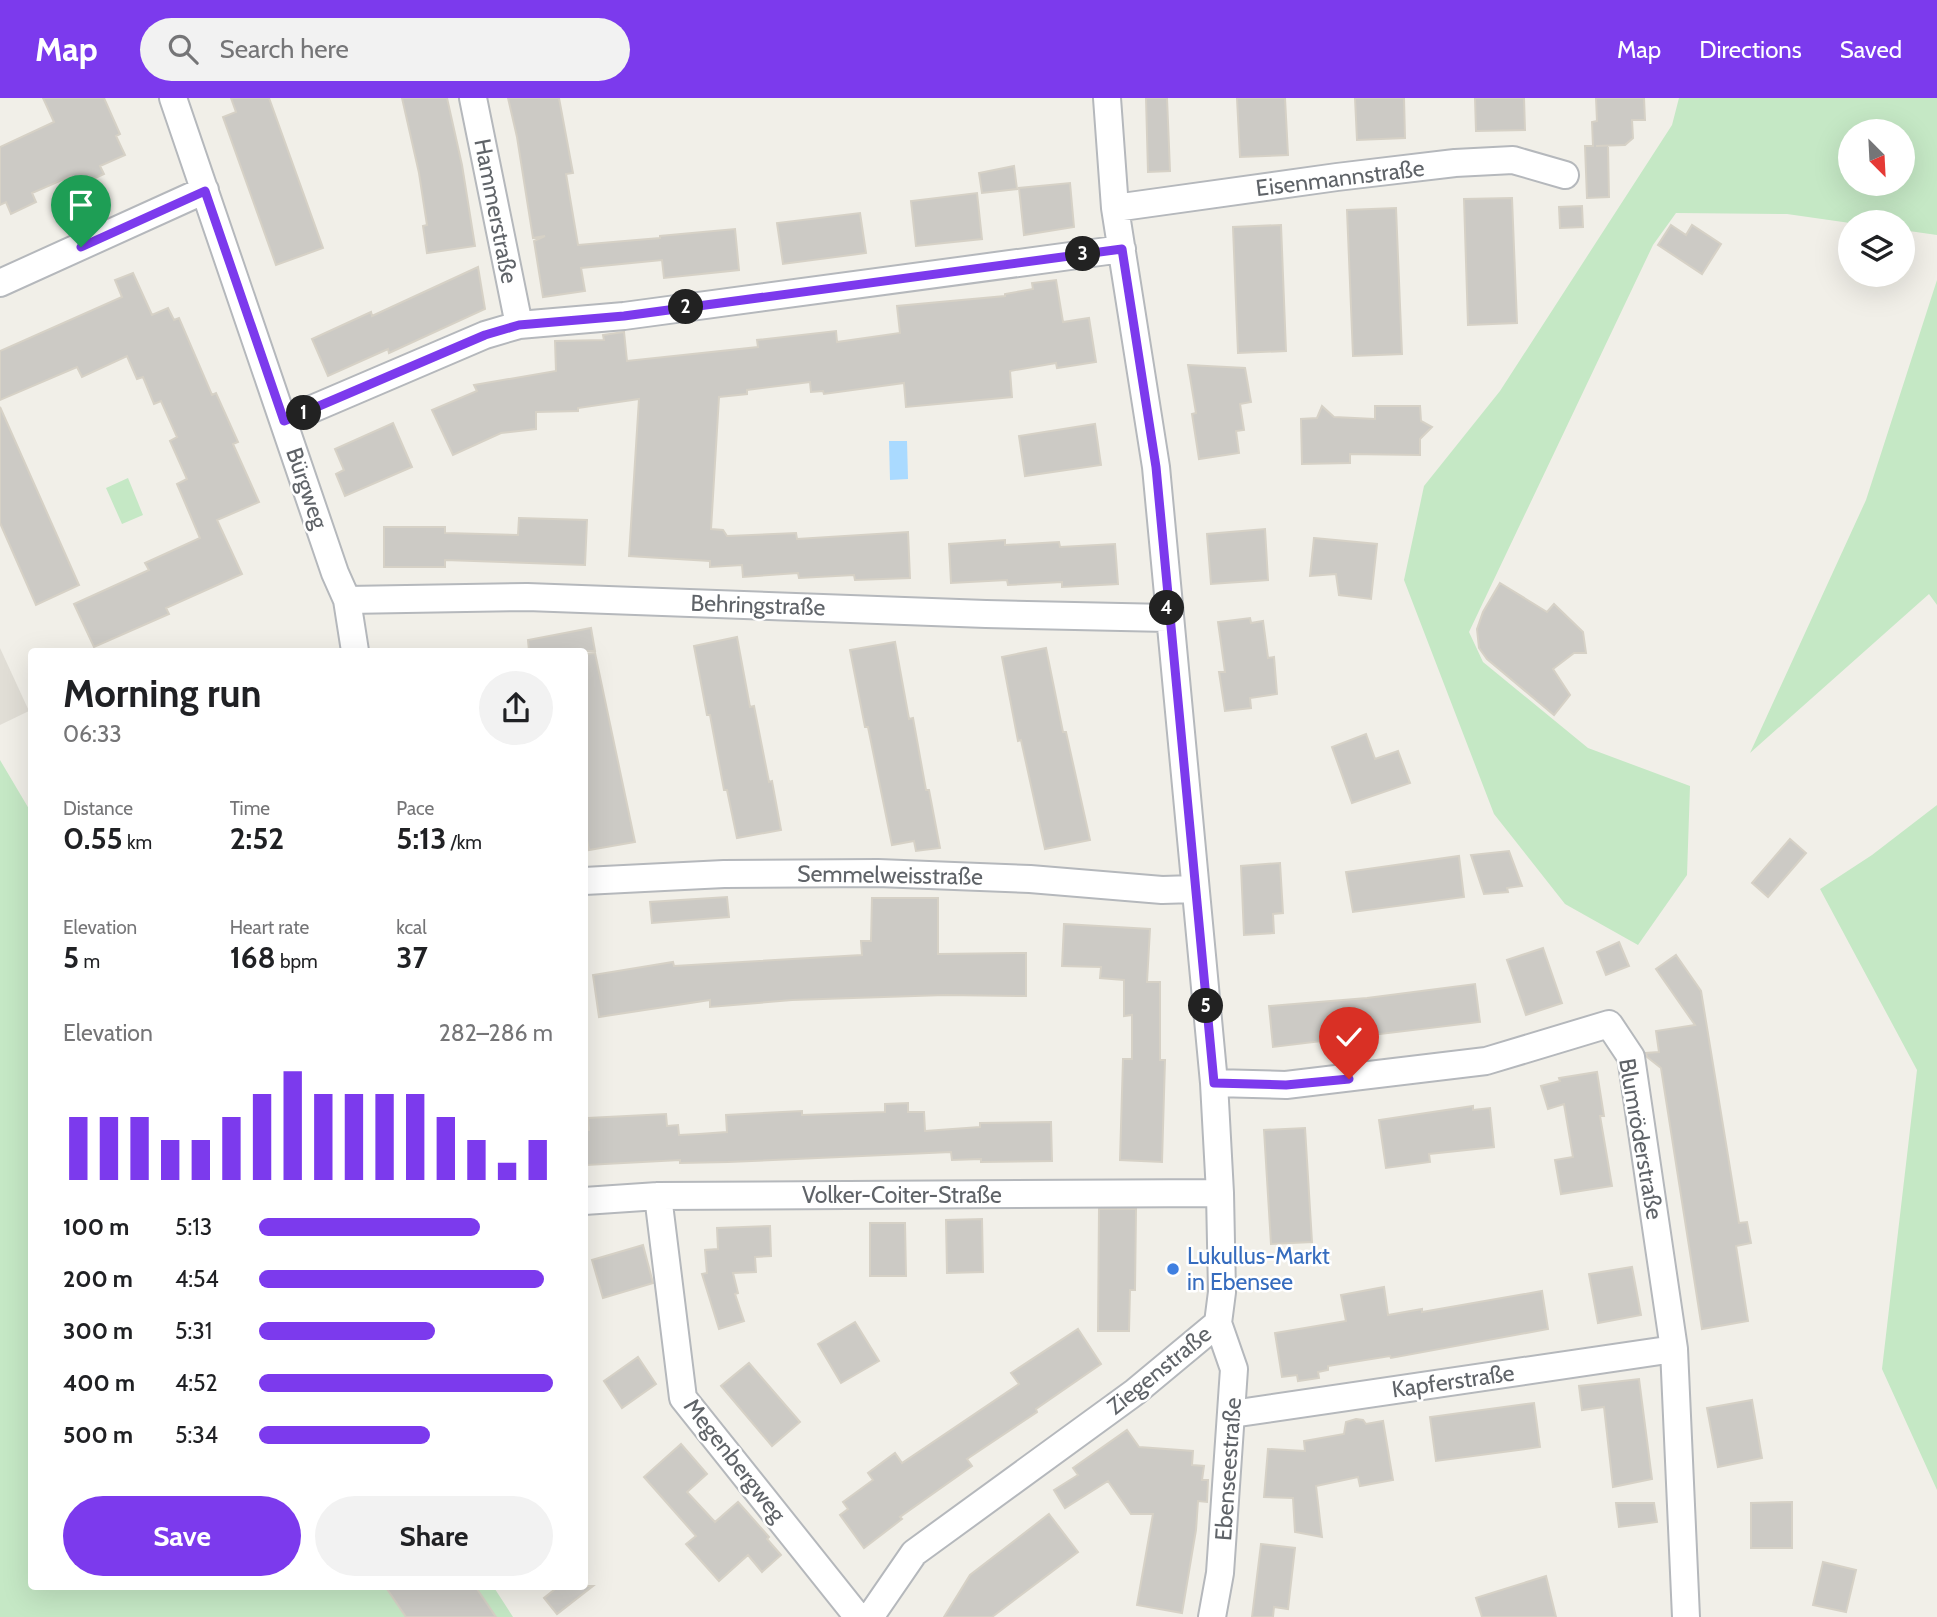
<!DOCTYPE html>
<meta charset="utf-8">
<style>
:root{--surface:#fff;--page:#f2f2f2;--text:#202124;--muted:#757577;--accent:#7c3aed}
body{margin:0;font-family:Cabin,sans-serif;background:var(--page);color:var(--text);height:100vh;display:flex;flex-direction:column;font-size:26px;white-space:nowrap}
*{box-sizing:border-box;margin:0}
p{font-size:23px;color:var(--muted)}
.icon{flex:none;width:38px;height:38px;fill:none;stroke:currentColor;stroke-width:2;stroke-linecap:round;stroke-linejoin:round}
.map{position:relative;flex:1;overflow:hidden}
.details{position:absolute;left:28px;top:550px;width:560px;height:942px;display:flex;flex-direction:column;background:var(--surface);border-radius:7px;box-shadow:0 7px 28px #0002}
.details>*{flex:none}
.needle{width:46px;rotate:156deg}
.controls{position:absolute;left:1838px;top:21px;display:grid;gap:14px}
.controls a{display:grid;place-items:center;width:77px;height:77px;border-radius:50%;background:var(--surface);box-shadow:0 7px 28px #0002;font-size:35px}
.pin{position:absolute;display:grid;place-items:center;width:60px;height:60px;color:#fff;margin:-72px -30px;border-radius:50% 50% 50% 0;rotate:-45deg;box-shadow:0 0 7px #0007}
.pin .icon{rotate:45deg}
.km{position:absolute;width:35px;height:35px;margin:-18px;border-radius:50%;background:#222;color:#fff;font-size:19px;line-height:35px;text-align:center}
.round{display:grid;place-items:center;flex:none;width:74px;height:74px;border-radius:37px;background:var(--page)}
.summary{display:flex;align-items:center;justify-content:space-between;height:119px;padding:0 35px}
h1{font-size:38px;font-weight:700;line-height:52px}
.metrics{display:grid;grid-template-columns:repeat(3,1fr);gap:10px;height:119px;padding:7px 35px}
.metrics div{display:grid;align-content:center}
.metrics b{font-size:30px;font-weight:700}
.metrics small{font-size:19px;font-weight:400}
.metrics p{font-size:19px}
.chart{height:196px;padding:14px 35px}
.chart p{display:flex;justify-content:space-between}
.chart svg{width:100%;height:126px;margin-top:7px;stroke:var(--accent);stroke-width:6}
.primary-button{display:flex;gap:14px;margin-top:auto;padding:14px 35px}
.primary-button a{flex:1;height:80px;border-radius:42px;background:var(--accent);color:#fff;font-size:28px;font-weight:700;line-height:80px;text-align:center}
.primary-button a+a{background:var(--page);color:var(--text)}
ul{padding:0 35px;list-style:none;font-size:23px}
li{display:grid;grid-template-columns:112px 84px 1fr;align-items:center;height:52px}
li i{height:18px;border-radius:9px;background:var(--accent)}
header{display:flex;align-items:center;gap:42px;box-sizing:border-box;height:98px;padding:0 35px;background:var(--accent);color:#fff}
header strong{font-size:33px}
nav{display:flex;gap:38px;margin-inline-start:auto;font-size:24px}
.search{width:490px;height:63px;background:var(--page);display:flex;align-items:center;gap:18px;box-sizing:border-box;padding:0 24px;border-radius:38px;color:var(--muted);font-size:26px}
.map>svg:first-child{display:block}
.education{fill:#e1ded6}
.green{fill:#c5e8c5;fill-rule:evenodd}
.water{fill:#aadaff}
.building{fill:#cccac5;stroke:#d6d1c6;stroke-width:2}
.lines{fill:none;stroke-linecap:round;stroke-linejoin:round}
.minor-casing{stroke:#b5b8bc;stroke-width:30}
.minor{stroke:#fff;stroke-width:26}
.route-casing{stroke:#fff;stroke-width:14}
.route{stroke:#7c3aed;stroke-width:9}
.shop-dot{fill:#3f7fe0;stroke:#fff;stroke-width:2.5}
.labels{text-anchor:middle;stroke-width:5;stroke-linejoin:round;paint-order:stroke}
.street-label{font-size:23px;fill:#5f6368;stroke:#fff}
.shop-label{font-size:23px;fill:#366cbe;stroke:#fff;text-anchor:start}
</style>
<header>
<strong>Map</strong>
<div class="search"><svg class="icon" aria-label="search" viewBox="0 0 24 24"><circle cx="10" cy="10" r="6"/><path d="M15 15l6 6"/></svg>Search here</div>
<nav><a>Map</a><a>Directions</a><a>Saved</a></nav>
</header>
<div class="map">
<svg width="1937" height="1519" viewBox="0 0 1937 1519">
<rect width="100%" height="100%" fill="#f1efe8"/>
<!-- education -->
<path class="education" d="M 0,550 L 29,613 L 0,627 Z"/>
<!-- green -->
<path class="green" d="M 1679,0 L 1937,0 L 1937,137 L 1902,132 L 1902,124 L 1850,125 L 1787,116 L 1676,115 L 1653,147 L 1469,534 L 1483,564 L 1588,650 L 1690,688 L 1687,777 L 1638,847 L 1565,806 L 1494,716 L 1404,482 L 1424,388 L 1500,293 L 1672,27 ZM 1850,33 L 1902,33 L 1902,86 L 1850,86 Z
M 1937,182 L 1937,507 L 1929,496 L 1750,655 L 1866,402 Z
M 128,380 L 143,417 L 122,426 L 106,390 Z
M 0,662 L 32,716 L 32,1488 L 493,1488 L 513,1519 L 0,1519 Z
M 1937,707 L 1937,1392 L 1882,1271 L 1917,972 L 1820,791 L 1872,757 Z"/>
<!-- water -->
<path class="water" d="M 889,343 L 907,343 L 908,381 L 890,382 Z"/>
<!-- building -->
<path class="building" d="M 43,0 L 104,0 L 120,36 L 116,38 L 125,57 L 100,68 L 104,76 L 76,89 L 71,78 L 32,95 L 36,104 L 11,116 L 6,104 L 0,107 L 0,49 L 54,24 Z
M 231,0 L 269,0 L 323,150 L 276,167 L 223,19 L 236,14 Z
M 402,0 L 447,0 L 462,67 L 475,148 L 427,155 L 423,128 L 427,127 L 419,75 Z
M 508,0 L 559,0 L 573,75 L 566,76 L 578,147 L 660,140 L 660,138 L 735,131 L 739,172 L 664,180 L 662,162 L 581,170 L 585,193 L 543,199 L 534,143 L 545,138 L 533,140 L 517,39 Z
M 1146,0 L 1167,0 L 1170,73 L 1148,74 Z
M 1237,0 L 1285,0 L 1288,57 L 1240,59 Z
M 1355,0 L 1404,0 L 1405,40 L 1357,42 Z
M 1475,0 L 1524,0 L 1525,32 L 1476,33 Z
M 1596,0 L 1644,0 L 1645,22 L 1632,22 L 1633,40 L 1625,47 L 1596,48 L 1608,48 L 1609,99 L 1587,100 L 1585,48 L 1593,48 L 1592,24 L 1597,23 Z
M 1014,68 L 1017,91 L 982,95 L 979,75 Z
M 1070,85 L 1074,129 L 1024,137 L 1019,90 Z
M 977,95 L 982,141 L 916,148 L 911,103 Z
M 1512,100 L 1517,225 L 1468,227 L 1464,101 Z
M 1582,108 L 1583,129 L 1560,130 L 1559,109 Z
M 1396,110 L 1402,256 L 1353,258 L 1347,112 Z
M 860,115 L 866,155 L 783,166 L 777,125 Z
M 1281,127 L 1286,253 L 1238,255 L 1233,129 Z
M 1671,127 L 1686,137 L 1692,127 L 1721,146 L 1702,176 L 1658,147 Z
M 478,169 L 485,211 L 389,255 L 388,251 L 328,278 L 312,241 L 371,214 L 372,218 Z
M 133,175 L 152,217 L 168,210 L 174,222 L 179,220 L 212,297 L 216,295 L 238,344 L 233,346 L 259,404 L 217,422 L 242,476 L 166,510 L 169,516 L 94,549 L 74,506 L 149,472 L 145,465 L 200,440 L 177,386 L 187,381 L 170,343 L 177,339 L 161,303 L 154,306 L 143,279 L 137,281 L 127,258 L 82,279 L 77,269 L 0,302 L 0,253 L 122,199 L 115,182 Z
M 1056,182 L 1063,224 L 1089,220 L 1096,264 L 1057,270 L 1056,265 L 1010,273 L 1012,299 L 906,309 L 904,285 L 824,296 L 823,293 L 811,294 L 810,284 L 747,292 L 747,296 L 719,299 L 711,431 L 723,432 L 727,438 L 796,435 L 797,441 L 908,434 L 910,480 L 855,482 L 854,477 L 799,480 L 798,475 L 743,479 L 742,467 L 710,469 L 710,463 L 629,458 L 639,301 L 578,310 L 578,313 L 536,314 L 536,331 L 501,335 L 453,357 L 432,312 L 477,293 L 474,287 L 556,273 L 555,243 L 604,242 L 603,237 L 624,234 L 627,263 L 758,249 L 757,242 L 836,233 L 837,244 L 900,235 L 897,208 L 1005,198 L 1005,196 L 1033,191 L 1032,185 Z
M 1188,267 L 1245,270 L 1251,304 L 1240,306 L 1244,332 L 1236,333 L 1239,355 L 1199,361 L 1192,316 L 1196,315 Z
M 1322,308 L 1334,319 L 1375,321 L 1375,308 L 1420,308 L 1421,323 L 1432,329 L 1420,341 L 1420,357 L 1350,356 L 1350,365 L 1302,366 L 1301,321 L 1317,320 Z
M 0,309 L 79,487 L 36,507 L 0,425 Z
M 393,325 L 412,369 L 345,398 L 336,376 L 344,372 L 335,351 Z
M 1095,326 L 1101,367 L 1025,378 L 1019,338 Z
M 519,420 L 587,422 L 585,467 L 445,462 L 445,469 L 384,469 L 384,429 L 445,429 L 445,435 L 518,437 Z
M 1265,431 L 1268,482 L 1211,486 L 1207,436 Z
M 1314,440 L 1377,446 L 1371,501 L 1339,497 L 1336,476 L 1310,478 Z
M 1005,442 L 1005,447 L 1059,444 L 1060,449 L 1115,446 L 1118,486 L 1062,489 L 1062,484 L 1008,487 L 1007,482 L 951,485 L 949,446 Z
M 1500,485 L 1547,514 L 1554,506 L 1583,534 L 1586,555 L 1574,555 L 1553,571 L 1570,597 L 1554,617 L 1487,561 L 1479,550 L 1477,531 L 1483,514 Z
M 1250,520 L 1251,525 L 1263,523 L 1268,560 L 1274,559 L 1277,596 L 1250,600 L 1251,610 L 1225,613 L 1219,574 L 1225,574 L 1218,524 Z
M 591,530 L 595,553 L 529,553 L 528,542 Z
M 737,539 L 750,609 L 754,608 L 769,684 L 772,683 L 781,732 L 737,740 L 727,692 L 724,692 L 710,617 L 707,617 L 694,548 Z
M 895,544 L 909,621 L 913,620 L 926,692 L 929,692 L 940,750 L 916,753 L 914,743 L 892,747 L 868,629 L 865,629 L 850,552 Z
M 1046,550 L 1063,634 L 1066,634 L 1090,742 L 1045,751 L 1021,642 L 1018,643 L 1002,559 Z
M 595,555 L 635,744 L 589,752 L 584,727 L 584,556 Z
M 1366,636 L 1375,661 L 1398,653 L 1410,685 L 1352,705 L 1332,649 Z
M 1790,741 L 1806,755 L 1768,799 L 1752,785 Z
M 1509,753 L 1522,788 L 1507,790 L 1508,794 L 1484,796 L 1471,757 Z
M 1459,758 L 1464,799 L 1353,814 L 1346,774 Z
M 1280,765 L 1283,815 L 1273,816 L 1274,835 L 1244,837 L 1241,768 Z
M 727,799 L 729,819 L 652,825 L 650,804 Z
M 872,800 L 938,800 L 938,856 L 1026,855 L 1026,898 L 945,897 L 792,902 L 710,909 L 710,902 L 599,919 L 593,877 L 673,864 L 674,868 L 862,857 L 861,843 L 871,843 Z
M 1064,826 L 1150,831 L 1147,884 L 1160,884 L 1160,962 L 1165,962 L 1162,1064 L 1120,1062 L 1123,961 L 1132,961 L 1132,917 L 1124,918 L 1124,882 L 1100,880 L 1101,869 L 1062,868 Z
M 1619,844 L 1629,868 L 1606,877 L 1597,854 Z
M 1543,850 L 1562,905 L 1526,917 L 1507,862 Z
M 1676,857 L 1701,893 L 1739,1125 L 1747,1124 L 1751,1145 L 1736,1148 L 1748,1223 L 1702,1231 L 1661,970 L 1647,959 L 1646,955 L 1659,954 L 1656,933 L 1695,927 L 1656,871 Z
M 1475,886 L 1480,924 L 1273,949 L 1269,908 L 1367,900 Z
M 1597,974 L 1604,1018 L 1600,1018 L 1612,1088 L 1561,1096 L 1555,1062 L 1573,1059 L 1564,1006 L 1548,1011 L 1541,988 L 1560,983 L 1559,980 Z
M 908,1005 L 908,1014 L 924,1014 L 925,1033 L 980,1029 L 980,1025 L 1051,1024 L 1052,1063 L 981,1064 L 981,1061 L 952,1062 L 951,1054 L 728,1064 L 680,1065 L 680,1062 L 587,1067 L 585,1032 L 589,1032 L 588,1020 L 666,1016 L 667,1028 L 678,1027 L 679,1037 L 699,1036 L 727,1034 L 726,1017 L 802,1013 L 802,1017 L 885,1014 L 885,1006 Z
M 1473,1008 L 1473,1012 L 1490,1010 L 1494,1049 L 1429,1056 L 1430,1064 L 1386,1070 L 1379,1022 Z
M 1305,1030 L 1312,1144 L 1271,1146 L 1264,1032 Z
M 1099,1111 L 1136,1111 L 1135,1192 L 1130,1192 L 1129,1233 L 1098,1233 Z
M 982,1121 L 983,1174 L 947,1175 L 946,1122 Z
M 870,1125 L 905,1125 L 906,1178 L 870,1178 Z
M 770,1128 L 771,1158 L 755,1159 L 756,1174 L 733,1175 L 738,1195 L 735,1196 L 744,1223 L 719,1231 L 702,1176 L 707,1175 L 705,1152 L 718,1151 L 717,1130 Z
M 643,1147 L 653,1185 L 603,1200 L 592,1162 Z
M 1632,1169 L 1641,1217 L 1598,1225 L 1589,1176 Z
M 1384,1189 L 1388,1217 L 1422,1211 L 1422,1214 L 1542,1193 L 1548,1231 L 1391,1260 L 1390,1258 L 1328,1268 L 1328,1272 L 1318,1274 L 1319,1280 L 1298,1283 L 1297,1277 L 1282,1279 L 1275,1235 L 1346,1223 L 1341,1197 Z
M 855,1224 L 879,1263 L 841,1285 L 818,1246 Z
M 1078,1231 L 1101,1266 L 1036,1311 L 1037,1314 L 967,1361 L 972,1368 L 900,1419 L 902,1421 L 864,1450 L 840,1417 L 848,1411 L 843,1404 L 873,1382 L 868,1375 L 895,1355 L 902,1365 L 1019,1286 L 1011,1275 Z
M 638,1259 L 656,1286 L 622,1310 L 604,1283 Z
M 749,1265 L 800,1324 L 772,1348 L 721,1288 Z
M 1639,1281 L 1652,1381 L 1613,1389 L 1604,1309 L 1582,1312 L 1579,1288 Z
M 1752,1302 L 1762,1360 L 1718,1369 L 1707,1310 Z
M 1534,1305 L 1540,1349 L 1436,1363 L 1430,1319 Z
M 1356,1321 L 1363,1322 L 1366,1326 L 1383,1323 L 1393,1382 L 1360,1388 L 1358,1379 L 1316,1388 L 1322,1439 L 1295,1434 L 1293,1400 L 1264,1399 L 1268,1351 L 1305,1353 L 1304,1343 L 1344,1336 L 1346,1324 Z
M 1127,1332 L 1139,1349 L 1193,1353 L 1192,1367 L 1204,1368 L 1202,1382 L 1208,1382 L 1207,1404 L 1198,1403 L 1196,1432 L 1182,1515 L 1137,1507 L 1153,1416 L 1131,1416 L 1108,1383 L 1065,1410 L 1054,1392 L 1078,1377 L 1073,1370 Z
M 681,1346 L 707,1376 L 687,1394 L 715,1424 L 738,1404 L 769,1439 L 767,1441 L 781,1457 L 762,1474 L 748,1457 L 719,1483 L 686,1446 L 696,1438 L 644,1379 Z
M 1792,1404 L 1792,1450 L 1751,1450 L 1751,1405 Z
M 1616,1405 L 1654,1405 L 1657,1424 L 1619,1429 Z
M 1049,1416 L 1078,1454 L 992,1519 L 944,1519 L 970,1477 Z
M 1261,1446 L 1295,1450 L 1288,1511 L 1274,1509 L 1273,1519 L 1252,1519 Z
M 1823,1464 L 1856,1472 L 1846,1514 L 1813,1507 Z
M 1546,1478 L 1556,1519 L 1482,1519 L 1476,1500 Z
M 385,1488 L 475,1488 L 496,1519 L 406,1519 Z
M 559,1488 L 593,1488 L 557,1516 L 544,1500 Z"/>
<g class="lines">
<defs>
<path id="minor" d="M 173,0 L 335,475 L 347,502 L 355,553
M 473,0 L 519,227
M 1115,110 L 1337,79 L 1455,65 L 1513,62 L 1565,77
M 0,185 L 205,92
M 284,323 L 485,237 L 519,227 L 624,218 L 1122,151
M 347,502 L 527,499 L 986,516 L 1168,520
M 584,783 L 724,776 L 878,775 L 1030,781 L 1162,792 L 1195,791
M 1214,985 L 1286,987 L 1486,963 L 1609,926 L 1631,959 L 1674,1251 L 1686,1519
M 658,1098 L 683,1300 L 858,1519
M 584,1103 L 658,1098 L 1220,1095
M 1232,1316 L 1674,1251
M 870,1519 L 914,1455 L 1135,1294 L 1218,1225 L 1222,1194 L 1220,1095 L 1214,985 L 1156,369 L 1115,110 L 1107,0
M 1212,1519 L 1220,1475 L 1234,1271 L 1218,1225"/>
</defs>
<!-- minor casing -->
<use href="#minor" class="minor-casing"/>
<!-- minor -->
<use href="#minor" class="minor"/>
</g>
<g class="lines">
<defs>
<path id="route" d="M 81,149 L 205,93 L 284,323 L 485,237 L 519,227 L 624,218 L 1122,151 L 1156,369 L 1214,985 L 1286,987 L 1349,981"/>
</defs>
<!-- route casing -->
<use href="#route" class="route-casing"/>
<!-- route -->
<use href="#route" class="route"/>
</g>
<!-- markers -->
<circle class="shop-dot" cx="1173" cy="1171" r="7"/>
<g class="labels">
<!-- street labels -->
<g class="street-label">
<text transform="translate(1340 80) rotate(-7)" y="8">Eisenmannstraße</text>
<text transform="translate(496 113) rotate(79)" y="8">Hammerstraße</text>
<text transform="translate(307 390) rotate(71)" y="8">Bürgweg</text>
<text transform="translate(758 507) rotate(2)" y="8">Behringstraße</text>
<text transform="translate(890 777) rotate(1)" y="8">Semmelweisstraße</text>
<text transform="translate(1641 1041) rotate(80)" y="8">Blumröderstraße</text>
<text x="902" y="1105">Volker-Coiter-Straße</text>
<text transform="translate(1159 1272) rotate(-39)" y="8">Ziegenstraße</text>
<text transform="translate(1453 1283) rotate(-8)" y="8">Kapferstraße</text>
<text transform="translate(735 1362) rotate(52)" y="8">Megenbergweg</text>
<text transform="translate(1228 1371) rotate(-86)" y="8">Ebenseestraße</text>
</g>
<!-- shop labels -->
<g class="shop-label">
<text x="1187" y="1166">Lukullus-Markt<tspan x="1187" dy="26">in Ebensee</tspan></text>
</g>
</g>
</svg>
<div class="controls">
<a><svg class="needle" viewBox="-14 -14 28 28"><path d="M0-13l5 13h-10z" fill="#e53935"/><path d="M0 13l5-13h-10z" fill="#757577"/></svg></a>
<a><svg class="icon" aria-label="layers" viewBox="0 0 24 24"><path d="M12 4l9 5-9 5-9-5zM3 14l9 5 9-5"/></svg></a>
</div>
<div class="pin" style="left:81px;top:149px;background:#1e9e55"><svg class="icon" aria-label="arrive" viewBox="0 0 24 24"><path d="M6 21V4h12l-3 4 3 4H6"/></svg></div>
<div class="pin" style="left:1349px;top:981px;background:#d93025"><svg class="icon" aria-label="check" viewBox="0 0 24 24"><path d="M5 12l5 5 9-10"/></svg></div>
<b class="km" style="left:304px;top:315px">1</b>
<b class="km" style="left:686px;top:209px">2</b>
<b class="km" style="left:1083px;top:156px">3</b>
<b class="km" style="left:1167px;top:510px">4</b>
<b class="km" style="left:1206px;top:908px">5</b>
<section class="details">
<div class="summary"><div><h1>Morning run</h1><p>06:33</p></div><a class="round"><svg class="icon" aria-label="share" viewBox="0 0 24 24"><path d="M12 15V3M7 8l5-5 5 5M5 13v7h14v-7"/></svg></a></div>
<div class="metrics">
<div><p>Distance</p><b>0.55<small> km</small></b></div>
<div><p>Time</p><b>2:52</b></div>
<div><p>Pace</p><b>5:13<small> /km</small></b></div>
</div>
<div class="metrics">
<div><p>Elevation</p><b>5<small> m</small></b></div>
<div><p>Heart rate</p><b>168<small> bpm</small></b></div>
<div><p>kcal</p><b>37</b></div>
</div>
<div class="chart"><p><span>Elevation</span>282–286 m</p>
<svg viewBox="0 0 160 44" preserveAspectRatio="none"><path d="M5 44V22M15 44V22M25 44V22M35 44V30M45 44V30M55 44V22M65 44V14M75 44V6M85 44V14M95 44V14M105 44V14M115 44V14M125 44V22M135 44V30M145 44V38M155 44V30"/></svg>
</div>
<ul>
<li><b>100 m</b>5:13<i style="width:75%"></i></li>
<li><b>200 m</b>4:54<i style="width:97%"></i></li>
<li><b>300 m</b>5:31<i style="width:60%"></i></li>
<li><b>400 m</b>4:52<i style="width:100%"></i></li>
<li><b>500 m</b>5:34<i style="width:58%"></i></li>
</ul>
<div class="primary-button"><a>Save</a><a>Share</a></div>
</section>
</div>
